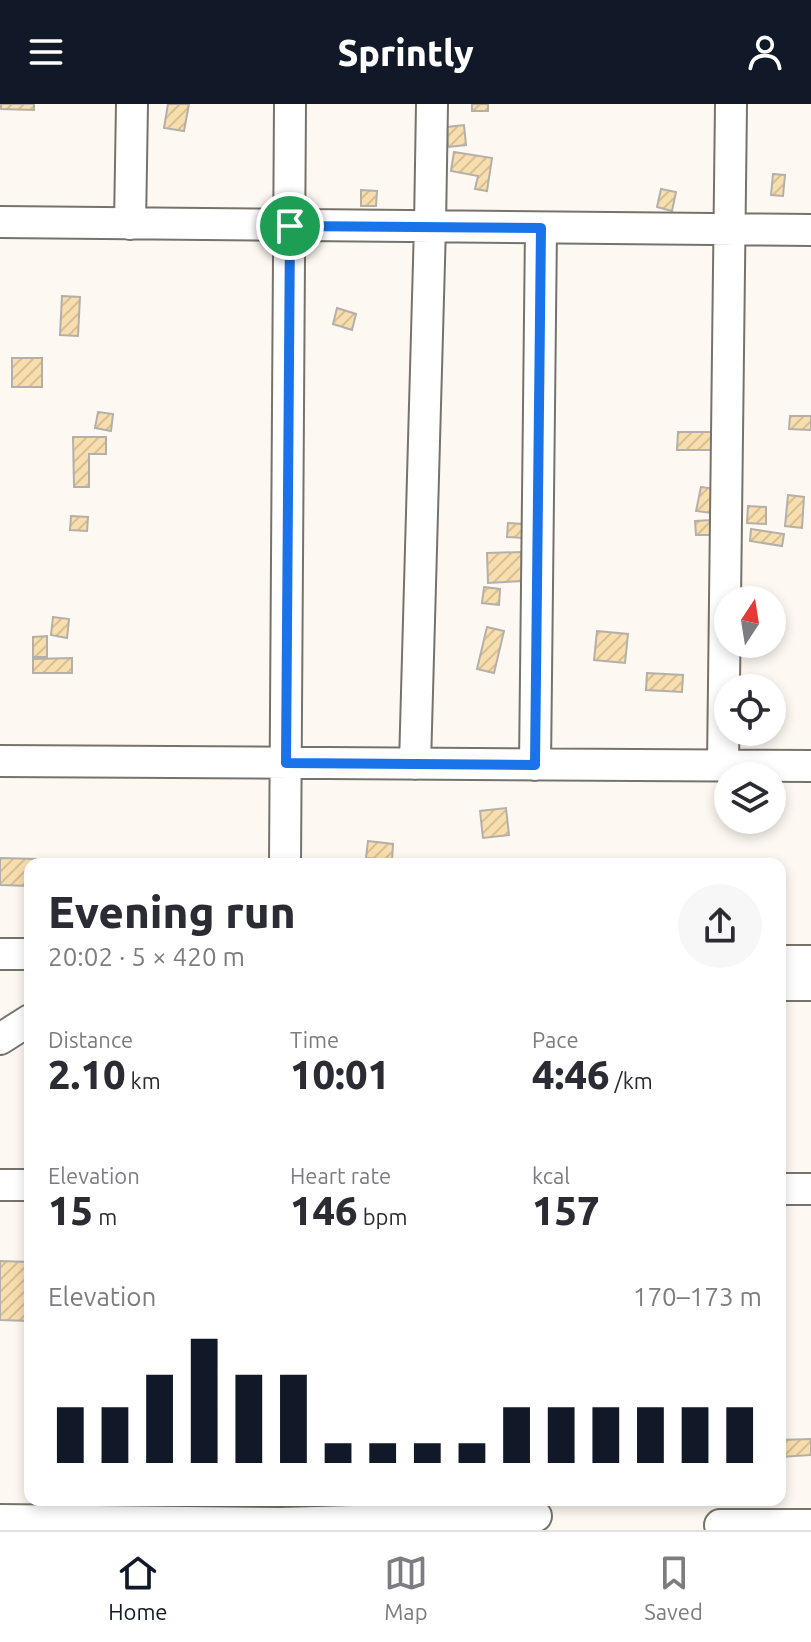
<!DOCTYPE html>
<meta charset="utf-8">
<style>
:root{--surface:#fff;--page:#f7f7f7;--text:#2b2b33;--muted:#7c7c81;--line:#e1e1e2;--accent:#111827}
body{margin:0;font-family:Ubuntu,sans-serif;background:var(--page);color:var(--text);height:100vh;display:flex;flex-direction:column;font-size:30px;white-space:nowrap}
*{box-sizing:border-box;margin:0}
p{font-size:26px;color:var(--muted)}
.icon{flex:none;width:44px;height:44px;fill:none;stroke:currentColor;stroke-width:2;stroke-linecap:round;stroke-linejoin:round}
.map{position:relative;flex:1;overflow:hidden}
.panel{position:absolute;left:24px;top:754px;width:762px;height:648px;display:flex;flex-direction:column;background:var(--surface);border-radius:16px;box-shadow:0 4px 12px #0003}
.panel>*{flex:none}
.needle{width:52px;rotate:12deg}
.fabs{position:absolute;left:714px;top:482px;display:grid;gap:16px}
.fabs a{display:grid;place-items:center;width:72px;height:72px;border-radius:50%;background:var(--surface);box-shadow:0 4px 12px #0003;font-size:40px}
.pin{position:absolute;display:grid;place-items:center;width:68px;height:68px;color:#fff;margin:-34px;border:4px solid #fff;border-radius:50%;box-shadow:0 2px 8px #0007}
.round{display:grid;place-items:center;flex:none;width:84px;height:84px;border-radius:42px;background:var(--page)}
.overview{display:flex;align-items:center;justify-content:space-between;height:136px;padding:0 24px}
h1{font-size:44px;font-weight:800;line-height:60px}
.metrics{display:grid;grid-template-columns:repeat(3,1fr);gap:12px;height:136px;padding:8px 24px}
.metrics div{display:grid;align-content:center}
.metrics b{font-size:40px;font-weight:800}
.metrics small{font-size:22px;font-weight:400}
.metrics p{font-size:22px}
.chart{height:224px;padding:16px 24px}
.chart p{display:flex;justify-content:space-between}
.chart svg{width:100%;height:144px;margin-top:8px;stroke:var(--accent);stroke-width:6}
header{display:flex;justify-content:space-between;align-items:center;height:104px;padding:0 24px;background:var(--accent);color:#fff;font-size:36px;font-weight:800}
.tab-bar{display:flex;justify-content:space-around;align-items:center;height:112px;border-top:2px solid var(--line);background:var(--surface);font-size:22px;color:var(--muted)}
.tab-bar a{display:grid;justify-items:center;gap:4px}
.tab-bar .selected{color:var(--accent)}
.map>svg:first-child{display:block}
.building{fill:url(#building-hatch);stroke:#b4b0a9;stroke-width:2}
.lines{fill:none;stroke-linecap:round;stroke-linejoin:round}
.minor-casing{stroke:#76736c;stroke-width:34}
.minor{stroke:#fff;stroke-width:30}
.route-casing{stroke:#fff;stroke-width:16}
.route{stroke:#1a73e8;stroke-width:10}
</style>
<header><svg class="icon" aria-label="menu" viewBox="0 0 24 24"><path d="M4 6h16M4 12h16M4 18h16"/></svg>Sprintly<svg class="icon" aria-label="person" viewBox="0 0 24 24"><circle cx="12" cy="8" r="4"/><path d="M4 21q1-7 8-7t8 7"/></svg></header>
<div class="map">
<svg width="811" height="1426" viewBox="0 0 811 1426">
<defs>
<pattern id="building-hatch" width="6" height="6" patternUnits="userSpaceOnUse" patternTransform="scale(2)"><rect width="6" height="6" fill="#f9dead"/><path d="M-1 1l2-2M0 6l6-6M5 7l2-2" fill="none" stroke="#d6bf95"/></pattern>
</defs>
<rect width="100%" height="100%" fill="#fdf8f1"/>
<!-- building -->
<path class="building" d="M 1,0 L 34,0 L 34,6 L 1,5 Z
M 168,0 L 189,0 L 184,27 L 164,24 Z
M 472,0 L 488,0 L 488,7 L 472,7 Z
M 464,21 L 466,41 L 448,43 L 447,23 Z
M 454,48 L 492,54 L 487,87 L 475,85 L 478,72 L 451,67 Z
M 773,70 L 785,71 L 783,92 L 771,91 Z
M 661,85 L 676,88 L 672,107 L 657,103 Z
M 361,86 L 377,87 L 376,102 L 361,102 Z
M 62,192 L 80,193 L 78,232 L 60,231 Z
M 337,204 L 356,210 L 352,226 L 333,220 Z
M 12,254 L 42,254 L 42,283 L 12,283 Z
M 98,308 L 113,310 L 111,327 L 95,324 Z
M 790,312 L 811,312 L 811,326 L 789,325 Z
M 678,328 L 712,328 L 712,346 L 677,346 Z
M 73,333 L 106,333 L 106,350 L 89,350 L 89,383 L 74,383 Z
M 701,383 L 716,385 L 711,409 L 696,407 Z
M 788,391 L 804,393 L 802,424 L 785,422 Z
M 748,402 L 766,403 L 766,420 L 747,419 Z
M 71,412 L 88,413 L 87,427 L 70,426 Z
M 712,416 L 712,431 L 696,431 L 695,417 Z
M 508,419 L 524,420 L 523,434 L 507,433 Z
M 751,425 L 784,430 L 782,442 L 750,437 Z
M 521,448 L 523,477 L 488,479 L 487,449 Z
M 484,483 L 500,485 L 499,501 L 482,499 Z
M 53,513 L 69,515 L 67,534 L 51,531 Z
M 487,523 L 504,527 L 494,569 L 477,565 Z
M 597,527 L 628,530 L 625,559 L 594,556 Z
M 47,532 L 47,553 L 33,553 L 33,533 Z
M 72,554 L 72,569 L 33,569 L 33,555 Z
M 647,569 L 683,571 L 682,588 L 646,586 Z
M 506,704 L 509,731 L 483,734 L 480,707 Z
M 368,737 L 393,740 L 392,757 L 366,754 Z
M 0,754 L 38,755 L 38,760 L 30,760 L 30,782 L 0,781 Z
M 0,1157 L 30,1158 L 30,1217 L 0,1216 Z
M 811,1335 L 811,1351 L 780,1353 L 780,1336 Z"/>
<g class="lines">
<defs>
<path id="minor" d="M 0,118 L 811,126
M 130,120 L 132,0
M 0,657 L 811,662
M 415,660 L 430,122 L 432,0
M 535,661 L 541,124
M 723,662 L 731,0
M 285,760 L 290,0
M 0,850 L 30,850
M 780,857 L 811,857
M 780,881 L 811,881
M 0,935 L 30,916
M 0,1081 L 30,1081
M 780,1085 L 811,1085
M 427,1415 L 536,1412
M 0,1416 L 280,1419 L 427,1415 L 427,1396
M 720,1421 L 811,1421"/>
</defs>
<!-- minor casing -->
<use href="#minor" class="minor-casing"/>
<!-- minor -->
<use href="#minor" class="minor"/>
</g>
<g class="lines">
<defs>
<path id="route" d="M 290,122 L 541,124 L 535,661 L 286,659 Z"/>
</defs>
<!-- route casing -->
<use href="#route" class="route-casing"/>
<!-- route -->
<use href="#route" class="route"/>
</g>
</svg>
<div class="fabs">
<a><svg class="needle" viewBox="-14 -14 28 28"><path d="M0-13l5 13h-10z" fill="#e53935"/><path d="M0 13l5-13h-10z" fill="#7c7c81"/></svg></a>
<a><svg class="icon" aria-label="locate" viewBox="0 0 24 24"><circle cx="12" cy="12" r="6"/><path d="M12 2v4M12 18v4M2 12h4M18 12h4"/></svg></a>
<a><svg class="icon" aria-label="layers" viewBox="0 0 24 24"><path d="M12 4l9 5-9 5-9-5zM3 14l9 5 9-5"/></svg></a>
</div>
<div class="pin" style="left:290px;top:122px;background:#1e9e55"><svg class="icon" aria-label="arrive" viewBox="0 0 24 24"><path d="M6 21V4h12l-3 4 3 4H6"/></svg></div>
<section class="panel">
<div class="overview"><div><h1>Evening run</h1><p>20:02 · 5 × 420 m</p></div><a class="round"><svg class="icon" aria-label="share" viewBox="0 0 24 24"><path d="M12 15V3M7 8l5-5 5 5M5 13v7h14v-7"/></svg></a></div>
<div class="metrics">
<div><p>Distance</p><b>2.10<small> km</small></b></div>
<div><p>Time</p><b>10:01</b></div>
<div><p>Pace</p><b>4:46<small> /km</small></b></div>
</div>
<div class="metrics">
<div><p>Elevation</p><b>15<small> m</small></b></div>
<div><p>Heart rate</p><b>146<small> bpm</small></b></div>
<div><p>kcal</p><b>157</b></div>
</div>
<div class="chart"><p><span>Elevation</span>170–173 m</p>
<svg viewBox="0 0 160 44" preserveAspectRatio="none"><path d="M5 44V27M15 44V27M25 44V17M35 44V6M45 44V17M55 44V17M65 44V38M75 44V38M85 44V38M95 44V38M105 44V27M115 44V27M125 44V27M135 44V27M145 44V27M155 44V27"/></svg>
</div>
</section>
</div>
<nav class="tab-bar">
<a class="selected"><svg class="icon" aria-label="home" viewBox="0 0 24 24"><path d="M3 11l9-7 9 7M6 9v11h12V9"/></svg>Home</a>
<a><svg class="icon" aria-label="map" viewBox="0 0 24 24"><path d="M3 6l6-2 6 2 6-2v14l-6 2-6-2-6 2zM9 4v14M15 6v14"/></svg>Map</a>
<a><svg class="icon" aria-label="saved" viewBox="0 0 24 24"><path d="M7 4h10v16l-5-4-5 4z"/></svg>Saved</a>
</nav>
